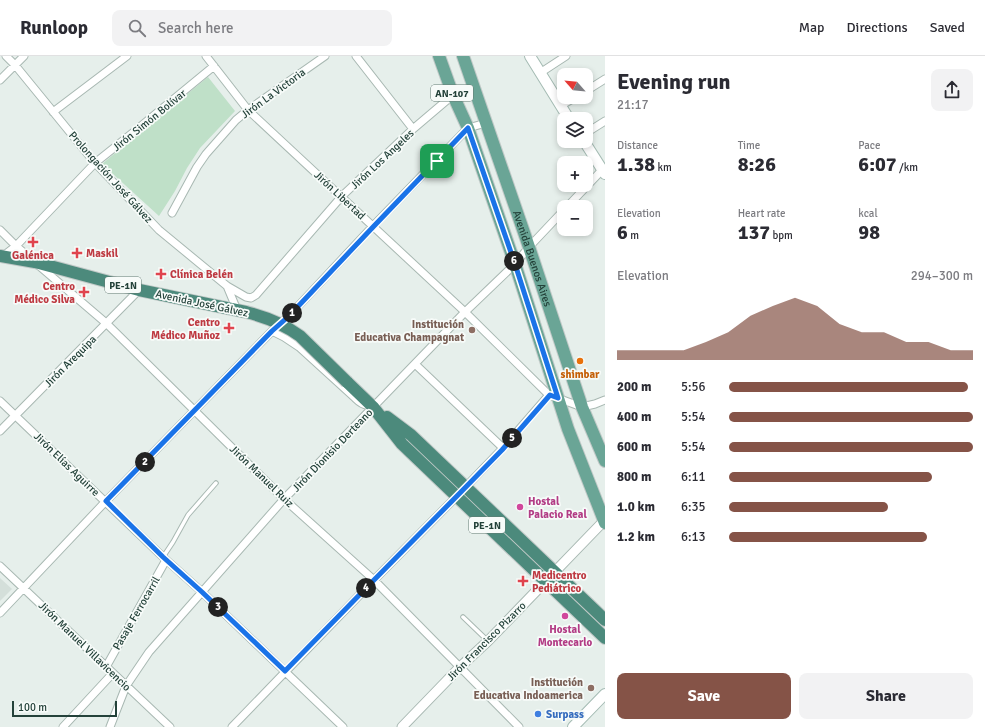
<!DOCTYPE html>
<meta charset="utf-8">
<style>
:root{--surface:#fff;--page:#f2f2f3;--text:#2b2b33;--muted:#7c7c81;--line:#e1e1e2;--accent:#855347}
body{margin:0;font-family:Signika,sans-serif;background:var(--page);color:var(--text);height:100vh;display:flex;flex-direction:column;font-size:15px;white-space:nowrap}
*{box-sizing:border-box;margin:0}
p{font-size:13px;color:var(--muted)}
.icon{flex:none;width:22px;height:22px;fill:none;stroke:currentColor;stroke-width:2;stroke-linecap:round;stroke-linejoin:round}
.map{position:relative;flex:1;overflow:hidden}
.panel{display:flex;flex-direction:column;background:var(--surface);width:380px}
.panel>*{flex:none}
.needle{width:26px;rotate:297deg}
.controls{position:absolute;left:557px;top:12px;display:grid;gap:8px}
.controls a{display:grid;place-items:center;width:36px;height:36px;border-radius:8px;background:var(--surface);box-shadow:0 2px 6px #0003;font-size:20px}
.scale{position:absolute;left:12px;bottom:10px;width:105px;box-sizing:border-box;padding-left:4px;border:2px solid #24423a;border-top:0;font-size:11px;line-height:14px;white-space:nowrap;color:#24423a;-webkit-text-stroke:3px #f7fbf9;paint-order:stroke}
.pin{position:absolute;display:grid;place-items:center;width:34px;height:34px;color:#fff;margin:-17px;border-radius:8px;box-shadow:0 2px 6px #0006}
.km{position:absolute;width:20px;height:20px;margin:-10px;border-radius:50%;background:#222;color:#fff;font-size:11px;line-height:20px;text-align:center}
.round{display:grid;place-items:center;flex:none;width:42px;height:42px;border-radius:8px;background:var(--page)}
.head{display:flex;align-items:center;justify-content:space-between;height:68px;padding:0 12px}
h1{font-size:22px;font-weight:800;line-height:30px}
.metrics{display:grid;grid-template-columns:repeat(3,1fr);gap:6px;height:68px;padding:4px 12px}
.metrics div{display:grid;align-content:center}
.metrics b{font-size:20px;font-weight:800}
.metrics small{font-size:11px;font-weight:400}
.metrics p{font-size:11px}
.chart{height:112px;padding:8px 12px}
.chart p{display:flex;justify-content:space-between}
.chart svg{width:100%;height:72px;margin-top:4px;fill:var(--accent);opacity:.7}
.action{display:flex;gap:8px;margin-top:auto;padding:8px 12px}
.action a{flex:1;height:46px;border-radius:8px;background:var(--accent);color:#fff;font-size:16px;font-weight:800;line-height:46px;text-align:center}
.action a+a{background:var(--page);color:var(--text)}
ul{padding:0 12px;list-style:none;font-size:13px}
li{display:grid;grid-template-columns:64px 48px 1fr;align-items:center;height:30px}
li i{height:10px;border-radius:5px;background:var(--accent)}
header{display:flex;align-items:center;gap:24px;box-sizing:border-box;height:56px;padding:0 20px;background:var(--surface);border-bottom:1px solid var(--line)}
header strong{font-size:19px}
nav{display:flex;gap:22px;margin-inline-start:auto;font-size:14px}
.search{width:280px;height:36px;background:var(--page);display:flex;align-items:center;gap:10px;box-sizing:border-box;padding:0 14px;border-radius:8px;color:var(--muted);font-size:15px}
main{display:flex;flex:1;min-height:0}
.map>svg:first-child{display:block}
.built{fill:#d4dfda}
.garden{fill:#bfe0c8}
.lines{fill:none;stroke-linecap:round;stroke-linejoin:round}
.service-casing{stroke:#a8b8b2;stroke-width:5.5}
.minor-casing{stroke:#a8b8b2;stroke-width:9}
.tertiary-casing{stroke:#a8b8b2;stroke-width:11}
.secondary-casing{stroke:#a4bbb3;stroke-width:12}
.primary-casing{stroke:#c2cac8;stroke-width:14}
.trunk-casing{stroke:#c2cac8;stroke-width:14}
.service{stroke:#fff;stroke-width:3.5}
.minor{stroke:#fff;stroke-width:7}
.tertiary{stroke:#fff;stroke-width:9}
.secondary{stroke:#fff;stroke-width:10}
.primary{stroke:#6aa596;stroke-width:12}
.trunk{stroke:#4c8a7c;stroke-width:12}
.trunk-bridge-casing{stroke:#c2cac8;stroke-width:14;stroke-linecap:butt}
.trunk-bridge{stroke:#4c8a7c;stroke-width:12}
.route-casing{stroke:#fff;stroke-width:8}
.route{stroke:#1a73e8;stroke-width:5}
.health-dot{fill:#e0444e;stroke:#f7fbf9;stroke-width:1.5}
.education-dot{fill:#8d6e63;stroke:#f7fbf9;stroke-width:1.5}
.food-dot{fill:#e8710a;stroke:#f7fbf9;stroke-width:1.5}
.hotel-dot{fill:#d1479c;stroke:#f7fbf9;stroke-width:1.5}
.shop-dot{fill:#3f7fe0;stroke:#f7fbf9;stroke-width:1.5}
.labels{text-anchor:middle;stroke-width:3.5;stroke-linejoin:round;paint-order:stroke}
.shield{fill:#f7fbf9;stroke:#637a73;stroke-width:1}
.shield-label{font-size:10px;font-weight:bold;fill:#24423a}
.street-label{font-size:11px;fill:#24423a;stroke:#f7fbf9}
.health-label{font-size:11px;font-weight:bold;fill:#be3a42;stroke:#f7fbf9;text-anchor:start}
.education-label{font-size:11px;font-weight:bold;fill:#785e54;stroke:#f7fbf9;text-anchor:end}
.food-label{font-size:11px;font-weight:bold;fill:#c56008;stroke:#f7fbf9}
.hotel-label{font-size:11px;font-weight:bold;fill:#b23c85;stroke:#f7fbf9;text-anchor:start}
.shop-label{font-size:11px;font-weight:bold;fill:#366cbe;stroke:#f7fbf9;text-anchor:start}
</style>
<header>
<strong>Runloop</strong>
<div class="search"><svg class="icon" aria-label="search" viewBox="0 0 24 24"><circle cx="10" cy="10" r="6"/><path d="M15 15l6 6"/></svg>Search here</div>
<nav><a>Map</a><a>Directions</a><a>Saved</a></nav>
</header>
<main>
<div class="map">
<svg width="605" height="671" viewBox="0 0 605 671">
<rect width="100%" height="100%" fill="#e6efeb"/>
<!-- built -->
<path class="built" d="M 0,522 L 12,533 L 0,545 Z"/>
<!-- garden -->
<path class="garden" d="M 208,21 L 235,55 L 200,92 L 187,112 L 175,135 L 159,160 L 102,108 L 131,84 L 135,80 L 136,80 Z"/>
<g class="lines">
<defs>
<path id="service" d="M 163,501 L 173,486 L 188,459 L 216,427
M 463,561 L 488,585"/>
<path id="minor" d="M 6,0 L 15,9 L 95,107 L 159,174 L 227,230 L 246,241 L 251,242 L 256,239 L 342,140 L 413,73 L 453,39
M 206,0 L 248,54 L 465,256 L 549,339 L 582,351 L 595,348 L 605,344
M 356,0 L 413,73
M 540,17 L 566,0
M 0,24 L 24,0
M 586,35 L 605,23
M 560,50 L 576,41
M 53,56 L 127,0
M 586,77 L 605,65
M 567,151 L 602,114
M 172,157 L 197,111 L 206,98 L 236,64 L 248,54 L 325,0
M 0,174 L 16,190 L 106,267 L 284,443 L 374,524 L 519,671
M 2,201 L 16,190 L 95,107 L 135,75 L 214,10
M 227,230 L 237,254
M 272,275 L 284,281 L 299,291 L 355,342 C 358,345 362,349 367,349
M 415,308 L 503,392
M 0,345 L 163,501 L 202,536 L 343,671
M 0,375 L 139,234
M 0,510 L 170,671
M 0,557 L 106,445 L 272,275 L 289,260 L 373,170 L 468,72 L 486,67
M 106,611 L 166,504
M 63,671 L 113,617
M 110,671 L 126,630 L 149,596 L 284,443 L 465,256 L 515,208 L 529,191 L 564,154
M 232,671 L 374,524 L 457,440 L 503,392 L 549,339"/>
<path id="tertiary" d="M 402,671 L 460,611 L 488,585 L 600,469 L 605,465"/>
<path id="secondary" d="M 530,0 L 569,63
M 584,85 L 605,118
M 573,671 L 605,638"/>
<g id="primary">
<path d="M 439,0 L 453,39 L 468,72 L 515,208 L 568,373 L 605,467"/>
<path id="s1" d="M 463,0 L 529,191 L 582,351 L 605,405"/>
</g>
<path id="trunk" d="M 0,200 L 35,206 L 139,234 L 246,256
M 347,326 L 373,351 L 402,388 L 605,582
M 387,361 L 411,379 L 605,564"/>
</defs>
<!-- service casing -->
<use href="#service" class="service-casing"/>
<!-- minor casing -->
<use href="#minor" class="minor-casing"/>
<!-- tertiary casing -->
<use href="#tertiary" class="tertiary-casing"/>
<!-- secondary casing -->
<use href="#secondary" class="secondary-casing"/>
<!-- primary casing -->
<use href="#primary" class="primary-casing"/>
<!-- trunk casing -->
<use href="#trunk" class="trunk-casing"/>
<!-- service -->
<use href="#service" class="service"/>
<!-- minor -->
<use href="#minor" class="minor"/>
<!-- tertiary -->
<use href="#tertiary" class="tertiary"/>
<!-- secondary -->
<use href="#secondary" class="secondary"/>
<!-- primary -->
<use href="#primary" class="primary"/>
<!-- trunk -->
<use href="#trunk" class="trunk"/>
<defs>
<path id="trunk-bridge" d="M 246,256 C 266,261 284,268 300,280 L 347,326"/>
</defs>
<!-- trunk-bridge casing -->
<use href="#trunk-bridge" class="trunk-bridge-casing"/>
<!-- trunk-bridge -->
<use href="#trunk-bridge" class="trunk-bridge"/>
</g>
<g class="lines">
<defs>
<path id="route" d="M 468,72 L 515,208 L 558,342 L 550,339 L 502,394 L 457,440 L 374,524 L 285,615 L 202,536 L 163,501 L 106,445 L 272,275 L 289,260 L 374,170 Z"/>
</defs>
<!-- route casing -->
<use href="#route" class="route-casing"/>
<!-- route -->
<use href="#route" class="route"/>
</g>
<!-- markers -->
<g class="health-dot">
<path d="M31 180h4v4h4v4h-4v4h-4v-4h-4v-4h4z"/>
<path d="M75 191h4v4h4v4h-4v4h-4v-4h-4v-4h4z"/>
<path d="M159 212h4v4h4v4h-4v4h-4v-4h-4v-4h4z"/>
<path d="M82 230h4v4h4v4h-4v4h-4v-4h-4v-4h4z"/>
<path d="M227 266h4v4h4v4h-4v4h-4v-4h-4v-4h4z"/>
<path d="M521 519h4v4h4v4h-4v4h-4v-4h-4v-4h4z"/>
</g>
<g class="education-dot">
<circle cx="472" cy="274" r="4"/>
<circle cx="591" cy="632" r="4"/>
</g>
<circle class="food-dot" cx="580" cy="305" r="4"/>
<g class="hotel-dot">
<circle cx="520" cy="451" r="4"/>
<circle cx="565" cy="560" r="4"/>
</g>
<circle class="shop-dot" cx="538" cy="658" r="4"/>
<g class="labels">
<!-- shield labels -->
<g class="shield">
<rect x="431" y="29" width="42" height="16" rx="3"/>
<rect x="105" y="221" width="36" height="16" rx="3"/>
<rect x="469" y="461" width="36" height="16" rx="3"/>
</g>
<g class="shield-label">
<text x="452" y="41">AN-107</text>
<text x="123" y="233">PE-1N</text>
<text x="487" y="473">PE-1N</text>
</g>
<!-- street labels -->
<g class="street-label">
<text transform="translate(273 37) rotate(-36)" y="4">Jirón La Victoria</text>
<text transform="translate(149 64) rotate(-39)" y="4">Jirón Simón Bolívar</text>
<text transform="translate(382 103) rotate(-43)" y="4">Jirón Los Angeles</text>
<text transform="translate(111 121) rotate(48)" y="4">Prolongación José Gálvez</text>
<text transform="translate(340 139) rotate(43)" y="4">Jirón Libertad</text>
<text dy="4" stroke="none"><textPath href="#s1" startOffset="214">Avenida Buenos Aires</textPath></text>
<text transform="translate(202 247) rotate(12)" y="4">Avenida José Gálvez</text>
<text transform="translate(70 305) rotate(-45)" y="4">Jirón Arequipa</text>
<text transform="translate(332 394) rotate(-46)" y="4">Jirón Dionisio Derteano</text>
<text transform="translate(67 408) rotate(44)" y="4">Jirón Elías Aguirre</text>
<text transform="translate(262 420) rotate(44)" y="4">Jirón Manuel Ruiz</text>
<text transform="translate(136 557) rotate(-60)" y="4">Pasaje Ferrocarril</text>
<text transform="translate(486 585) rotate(-45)" y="4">Jirón Francisco Pizarro</text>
<text transform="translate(85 590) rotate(44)" y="4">Jirón Manuel Villavicencio</text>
</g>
<!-- health labels -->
<g class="health-label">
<text x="86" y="201">Maskil</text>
<text x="33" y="203" text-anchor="middle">Galénica</text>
<text x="170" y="222">Clínica Belén</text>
<text x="75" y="234" text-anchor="end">Centro<tspan x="75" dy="13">Médico Silva</tspan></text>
<text x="220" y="270" text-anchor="end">Centro<tspan x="220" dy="13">Médico Muñoz</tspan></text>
<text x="532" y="523">Medicentro<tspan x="532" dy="13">Pediátrico</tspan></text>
</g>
<!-- education labels -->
<g class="education-label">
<text x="464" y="272">Institución<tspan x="464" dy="13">Educativa Champagnat</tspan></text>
<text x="583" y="630">Institución<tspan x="583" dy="13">Educativa Indoamerica</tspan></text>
</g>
<!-- food labels -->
<g class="food-label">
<text x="580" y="322">shimbar</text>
</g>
<!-- hotel labels -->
<g class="hotel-label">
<text x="528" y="449">Hostal<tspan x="528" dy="13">Palacio Real</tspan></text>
<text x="565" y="577" text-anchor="middle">Hostal<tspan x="565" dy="13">Montecarlo</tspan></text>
</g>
<!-- shop labels -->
<g class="shop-label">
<text x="546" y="662">Surpass</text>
</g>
</g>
</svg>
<div class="controls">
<a><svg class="needle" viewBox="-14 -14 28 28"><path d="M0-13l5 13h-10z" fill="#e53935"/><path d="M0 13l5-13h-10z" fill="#7c7c81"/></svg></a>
<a><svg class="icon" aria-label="layers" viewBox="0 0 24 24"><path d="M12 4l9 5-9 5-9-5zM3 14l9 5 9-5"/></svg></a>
<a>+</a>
<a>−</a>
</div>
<div class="scale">100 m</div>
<div class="pin" style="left:437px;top:105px;background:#1e9e55"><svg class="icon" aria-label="arrive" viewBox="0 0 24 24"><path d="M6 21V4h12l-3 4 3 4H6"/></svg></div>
<b class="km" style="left:292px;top:257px">1</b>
<b class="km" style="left:145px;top:406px">2</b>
<b class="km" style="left:218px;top:551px">3</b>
<b class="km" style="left:366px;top:532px">4</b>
<b class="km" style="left:512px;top:382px">5</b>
<b class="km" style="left:514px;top:205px">6</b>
</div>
<section class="panel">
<div class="head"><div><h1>Evening run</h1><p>21:17</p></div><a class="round"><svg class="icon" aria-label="share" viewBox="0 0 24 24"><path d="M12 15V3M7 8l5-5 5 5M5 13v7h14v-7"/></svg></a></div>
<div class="metrics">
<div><p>Distance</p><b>1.38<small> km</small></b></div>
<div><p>Time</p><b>8:26</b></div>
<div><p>Pace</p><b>6:07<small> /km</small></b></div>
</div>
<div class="metrics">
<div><p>Elevation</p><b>6<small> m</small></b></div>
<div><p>Heart rate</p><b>137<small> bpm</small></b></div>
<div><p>kcal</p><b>98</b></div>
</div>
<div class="chart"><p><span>Elevation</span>294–300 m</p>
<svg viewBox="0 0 160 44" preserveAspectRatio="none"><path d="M0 44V38L10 38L20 38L30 38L40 33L50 27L60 17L70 11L80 6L90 11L100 22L110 27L120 27L130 33L140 33L150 38L160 38V44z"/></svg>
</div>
<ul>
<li><b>200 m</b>5:56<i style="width:98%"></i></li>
<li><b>400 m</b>5:54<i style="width:100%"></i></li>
<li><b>600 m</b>5:54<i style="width:100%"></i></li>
<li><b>800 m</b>6:11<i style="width:83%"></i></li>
<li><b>1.0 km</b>6:35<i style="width:65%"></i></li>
<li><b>1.2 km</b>6:13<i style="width:81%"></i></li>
</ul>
<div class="action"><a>Save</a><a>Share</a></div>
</section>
</main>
